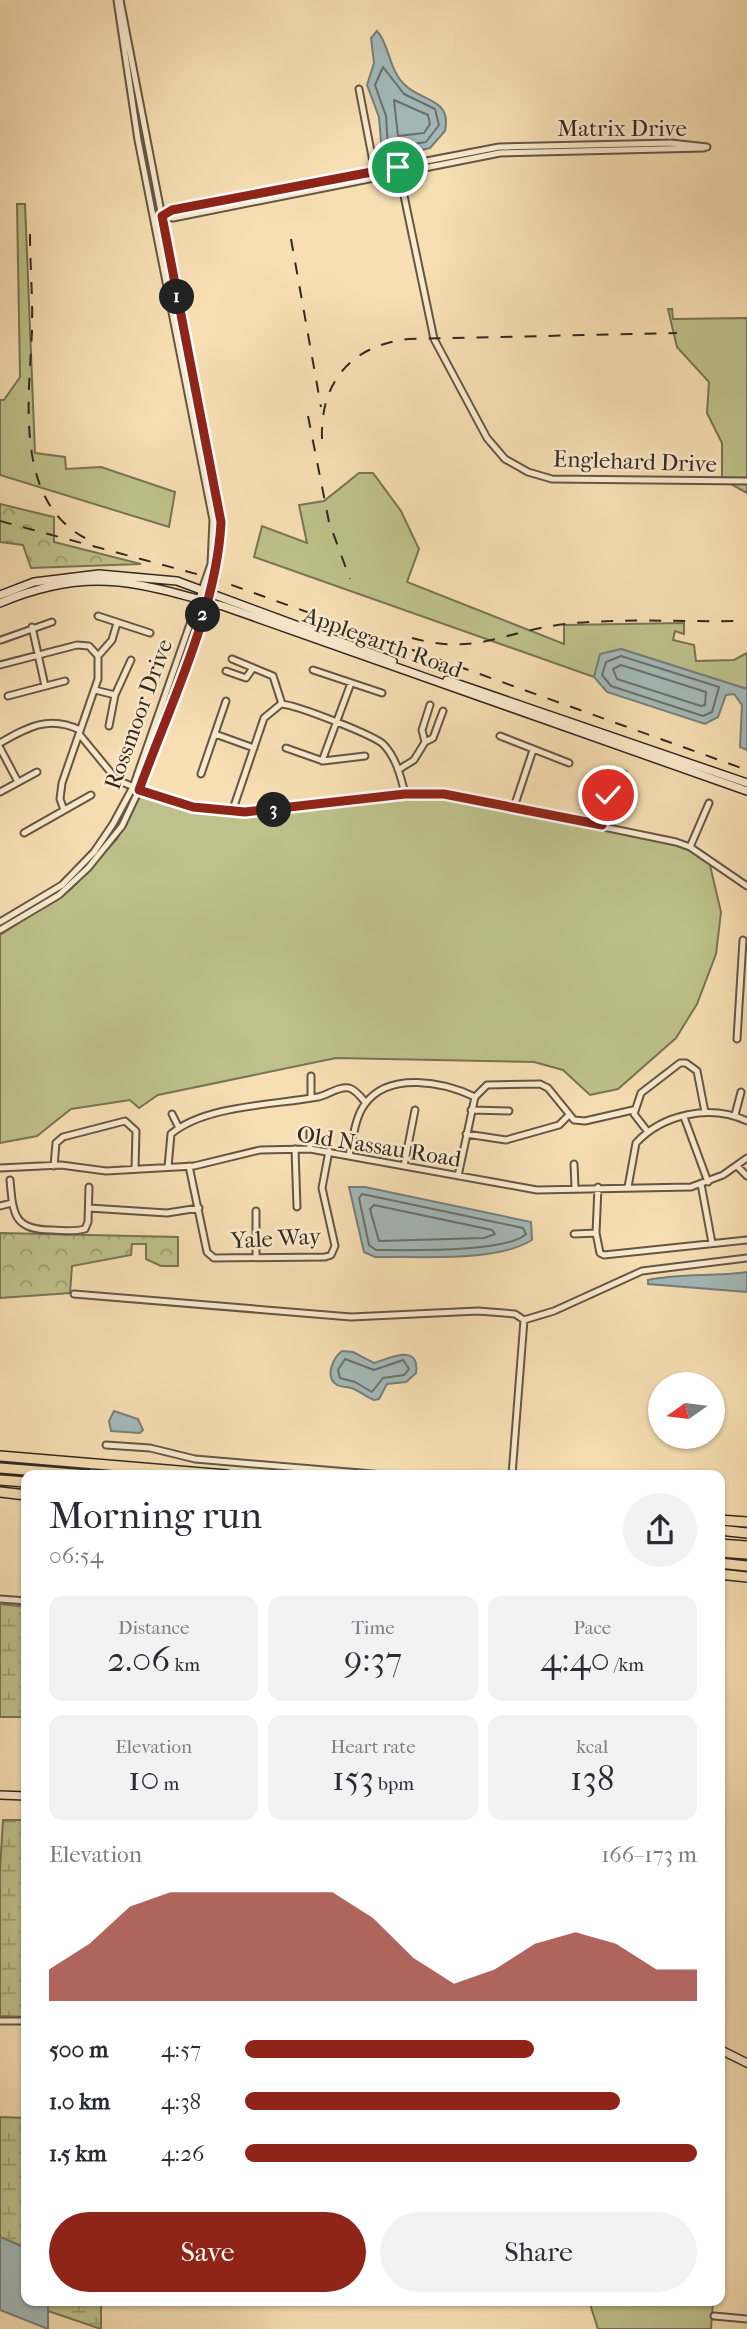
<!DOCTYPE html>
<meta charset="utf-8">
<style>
:root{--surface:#fff;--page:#f2f2f3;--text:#2b2b33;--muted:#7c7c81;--accent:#8f2418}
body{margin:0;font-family:"IM FELL French Canon",serif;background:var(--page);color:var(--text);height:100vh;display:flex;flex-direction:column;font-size:26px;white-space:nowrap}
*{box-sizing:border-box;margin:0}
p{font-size:23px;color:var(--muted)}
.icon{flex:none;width:38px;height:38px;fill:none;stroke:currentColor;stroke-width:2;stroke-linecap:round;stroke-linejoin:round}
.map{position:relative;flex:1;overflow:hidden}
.side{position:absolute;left:21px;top:1470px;width:704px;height:836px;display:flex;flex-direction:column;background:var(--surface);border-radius:14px;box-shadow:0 2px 5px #0004}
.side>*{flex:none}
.needle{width:46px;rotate:256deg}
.fabs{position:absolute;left:648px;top:1372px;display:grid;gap:14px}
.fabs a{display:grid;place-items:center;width:77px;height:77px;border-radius:50%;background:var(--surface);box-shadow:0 2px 5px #0004;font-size:35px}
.pin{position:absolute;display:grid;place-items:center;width:60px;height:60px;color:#fff;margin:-30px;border:4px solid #fff;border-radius:50%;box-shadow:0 2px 7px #0007}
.km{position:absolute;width:35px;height:35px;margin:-18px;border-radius:50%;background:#222;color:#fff;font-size:19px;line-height:35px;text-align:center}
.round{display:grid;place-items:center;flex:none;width:74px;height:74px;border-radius:37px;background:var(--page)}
.overview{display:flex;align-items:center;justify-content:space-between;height:119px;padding:0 28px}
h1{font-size:38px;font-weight:600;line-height:52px}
.metrics{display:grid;grid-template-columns:repeat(3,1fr);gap:10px;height:119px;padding:7px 28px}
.metrics div{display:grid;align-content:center;border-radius:14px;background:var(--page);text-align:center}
.metrics b{font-size:35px;font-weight:600}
.metrics small{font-size:19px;font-weight:400}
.metrics p{font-size:19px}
.chart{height:196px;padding:14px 28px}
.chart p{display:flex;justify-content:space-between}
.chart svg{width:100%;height:126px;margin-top:7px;fill:var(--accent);opacity:.7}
.button{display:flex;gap:14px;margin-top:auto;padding:14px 28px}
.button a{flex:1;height:80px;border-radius:42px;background:var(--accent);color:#fff;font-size:28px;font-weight:600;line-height:80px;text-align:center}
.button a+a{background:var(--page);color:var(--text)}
ul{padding:0 28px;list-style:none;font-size:23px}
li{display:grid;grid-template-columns:112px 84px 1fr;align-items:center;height:52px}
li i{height:18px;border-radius:9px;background:var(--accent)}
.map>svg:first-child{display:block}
.green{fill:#bec18b;stroke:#787456;stroke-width:2}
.forest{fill:url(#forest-crowns);stroke:#787456;stroke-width:2}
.wetland{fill:url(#wetland-marsh);stroke:#787456;stroke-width:2}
.water{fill:#a3b9b8;stroke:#767f7c;stroke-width:2}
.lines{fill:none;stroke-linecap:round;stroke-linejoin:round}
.shore{stroke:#6a706c;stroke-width:2}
.street-casing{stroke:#635646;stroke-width:9}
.secondary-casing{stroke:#322821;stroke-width:10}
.highway-casing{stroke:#322821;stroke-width:12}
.street{stroke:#faeace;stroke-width:5}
.secondary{stroke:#faeace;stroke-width:7}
.highway{stroke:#f7dfb3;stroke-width:9}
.rail{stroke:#322821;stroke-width:2;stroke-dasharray:12 12;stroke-linecap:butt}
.route-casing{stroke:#fff;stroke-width:14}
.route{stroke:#8f2418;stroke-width:9}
.labels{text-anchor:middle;stroke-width:5;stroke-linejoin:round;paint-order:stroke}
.street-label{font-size:23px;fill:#322821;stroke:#faeace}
</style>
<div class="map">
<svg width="747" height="2329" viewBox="0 0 747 2329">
<defs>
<pattern id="forest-crowns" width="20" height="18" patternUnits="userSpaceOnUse" patternTransform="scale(1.75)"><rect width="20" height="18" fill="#bec18b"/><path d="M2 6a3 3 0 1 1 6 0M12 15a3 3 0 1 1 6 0" fill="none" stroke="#9b9d71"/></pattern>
<pattern id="wetland-marsh" width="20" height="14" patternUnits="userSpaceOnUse" patternTransform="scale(1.75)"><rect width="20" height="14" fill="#bec18b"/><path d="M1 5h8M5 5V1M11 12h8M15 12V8" fill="none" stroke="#9b9d71"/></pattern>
</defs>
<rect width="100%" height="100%" fill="#f7dfb3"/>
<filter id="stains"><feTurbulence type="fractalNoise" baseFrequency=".00286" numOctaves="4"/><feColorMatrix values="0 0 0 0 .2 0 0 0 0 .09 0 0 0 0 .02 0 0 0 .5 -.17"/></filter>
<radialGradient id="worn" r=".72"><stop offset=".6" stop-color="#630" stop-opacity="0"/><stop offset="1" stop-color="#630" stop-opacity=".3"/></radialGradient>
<!-- green -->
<path class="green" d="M 17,204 L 25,204 L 35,453 L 65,457 L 66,469 L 101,467 L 175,492 L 169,527 L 0,475 L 0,400 L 4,400 L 20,377 Z
M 668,309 L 672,309 L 673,319 L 747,318 L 747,493 L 722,479 L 722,443 L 707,413 L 709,382 L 677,347 Z
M 359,473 L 373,473 L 401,511 L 419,549 L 407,582 L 564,644 L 564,625 L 684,623 L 684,634 L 675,631 L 673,640 L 694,645 L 696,661 L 734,660 L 747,653 L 747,689 L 621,649 L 601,654 L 594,677 L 254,557 L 262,526 L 307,543 L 299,505 L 324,501 Z
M 143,791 L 246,811 L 433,793 L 667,838 L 709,861 L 721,912 L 716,954 L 697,1004 L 676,1038 L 618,1089 L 590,1095 L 563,1070 L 534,1062 L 336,1058 L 158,1095 L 139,1108 L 130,1100 L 71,1109 L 37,1136 L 0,1143 L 0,935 L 70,890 L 117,839 Z
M 589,2301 L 713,2301 L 711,2329 L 598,2329 Z"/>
<!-- forest -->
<path class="forest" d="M 0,504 L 54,517 L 54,542 L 141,564 L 31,568 L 23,545 L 0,542 Z
M 0,1233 L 178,1237 L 178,1266 L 161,1266 L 146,1259 L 146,1244 L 132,1244 L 131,1255 L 72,1266 L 70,1293 L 0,1298 Z"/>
<!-- wetland -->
<path class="wetland" d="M 0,1604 L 26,1607 L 26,1717 L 0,1717 Z
M 3,1820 L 26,1820 L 26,2017 L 0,2016 L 0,1869 Z
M 0,2117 L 26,2118 L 26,2248 L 0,2237 Z
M 48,2301 L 101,2301 L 101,2329 L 48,2311 Z"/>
<!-- water -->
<path class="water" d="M 377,31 C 389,43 389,71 405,85 C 422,102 452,98 445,131 L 430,148 L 389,158 L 382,153 L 379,117 L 367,85 L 374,63 L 371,38 Z
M 621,649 L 747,689 L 747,750 L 740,747 L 742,705 L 734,694 L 726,695 L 718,717 L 705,724 L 607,692 L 594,677 L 600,654 Z
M 349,1187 L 365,1187 L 531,1222 L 532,1240 C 494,1263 420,1256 375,1257 L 364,1252 Z
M 747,1272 L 747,1292 L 648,1284 L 648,1280 C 680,1273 714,1277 747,1272 Z
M 342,1351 L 353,1352 L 374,1363 C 390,1358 420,1343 416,1373 L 406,1382 L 387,1384 L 379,1399 L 374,1400 C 366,1397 361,1392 354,1389 C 348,1386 342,1388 337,1385 C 324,1377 333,1358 342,1351 Z
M 114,1411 L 138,1419 L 143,1430 L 140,1433 L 111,1431 L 109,1421 Z
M 0,2237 L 26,2248 L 26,2301 L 48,2301 L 48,2329 L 0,2310 Z"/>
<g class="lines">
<!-- shore -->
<path class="shore" d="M 383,67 L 404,94 L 435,109 L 439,125 L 426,142 L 388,148 L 386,116 L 375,85 Z
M 394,100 L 428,115 L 430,124 L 424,133 L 398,136 Z
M 621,656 L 719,687 L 712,712 L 703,716 L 611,686 L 602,675 L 606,662 Z
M 621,665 L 706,692 L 705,705 L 701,706 L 617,679 L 613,669 Z
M 362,1194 L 523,1228 L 526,1234 C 506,1253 406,1250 376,1250 L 369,1245 L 359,1198 Z
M 374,1205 L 492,1230 L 495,1234 L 484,1238 L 379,1241 L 370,1209 Z
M 345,1359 L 374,1370 L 403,1360 L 409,1369 L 404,1375 L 383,1378 L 372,1392 L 355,1382 L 340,1378 L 338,1370 Z"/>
<defs>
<path id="street" d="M 359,89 L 375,172
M 398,167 L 434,339 L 487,438 L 505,459 L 528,472 L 552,479 L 747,481
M 162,216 L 172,210 L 499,147 L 671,143 L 707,147
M 162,216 L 173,218 L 500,153 L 704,148
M 98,616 L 150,633
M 32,627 L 45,686
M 1,640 L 52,622
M 98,656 L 112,640 L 117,623
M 232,659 L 273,676 L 282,704
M 0,665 L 77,645 L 89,646 L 98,656 L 98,679 L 62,783 L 60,799 L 64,810
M 313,670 L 382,693
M 226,671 L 246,678 L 253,668
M 95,690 L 115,695
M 8,696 L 65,681
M 109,726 L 115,695 L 131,660
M 215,734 L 254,748
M 80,735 L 117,780 L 165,800 L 194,807 L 245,812 L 405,794 L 444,794 L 676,842 L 690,847 L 747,886
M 500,736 L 569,763
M 425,742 L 422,730 L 430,705
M 0,743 C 28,727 49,715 80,730
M 0,748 L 18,782
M 286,748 L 323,761 L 365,756
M 322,761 L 351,683
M 398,770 L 414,760 L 425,742 L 433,738 L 443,711
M 201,774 L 226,701
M 0,792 L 37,772
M 608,795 L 604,786 L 610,770
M 514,807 L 533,750
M 232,812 L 264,718 L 281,704 C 297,705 373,735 383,744 C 396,757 401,777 405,794
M 602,825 L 608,795 L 617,791 L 624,774
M 24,833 L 91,795
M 690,847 L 709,803
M 0,922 L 62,885 L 94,852 L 113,824 L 133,787 L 211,564 L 213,520 L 138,140 L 117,0
M 0,930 L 59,895 L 88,868 L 122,826 L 139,790 L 208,602 L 220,553 L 221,522 L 120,0
M 737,1039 L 743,940
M 311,1076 L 311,1098
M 471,1110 L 509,1111
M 172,1114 L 179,1128
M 735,1115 L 741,1092
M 684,1117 L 708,1182
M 648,1132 L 634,1114 L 641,1093 L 680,1063 L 686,1063 L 697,1071 L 705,1112
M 466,1134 L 506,1140 L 559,1125 L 569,1115
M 295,1149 L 297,1207
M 310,1149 L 310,1130
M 349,1155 C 353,1139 355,1117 365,1104 C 389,1071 444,1082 475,1097
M 574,1164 L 575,1187
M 54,1166 L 56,1143 L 63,1137 L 125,1121 L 136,1131 L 135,1169
M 189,1166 L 207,1252 L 214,1258 L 325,1257 L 331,1255 L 335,1246 L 322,1188 L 329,1151
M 404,1166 L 415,1110
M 737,1166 L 747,1176
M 168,1167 L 171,1134 C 205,1105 275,1105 318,1097 C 328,1095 339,1086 349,1088 C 356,1090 361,1097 365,1102
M 0,1168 L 61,1165 L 106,1171 L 194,1166 L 260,1150 L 310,1149 L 537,1190 L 691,1187 L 723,1175 L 747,1158
M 458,1176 L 475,1097 L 487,1085 L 540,1084 L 548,1088 L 574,1120 L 585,1121 L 633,1110
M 10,1180 C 13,1215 14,1230 52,1230 C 63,1231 74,1232 85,1229 L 88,1222 L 89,1187
M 701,1184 L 712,1243
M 598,1187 L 596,1233 L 600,1253 L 604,1255 L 747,1240
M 628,1187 L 636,1143 C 663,1114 710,1104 747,1121
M 0,1206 L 12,1203
M 89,1208 L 167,1213 L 199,1208
M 256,1211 L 256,1257
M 574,1234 L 596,1233
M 74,1294 L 351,1317 L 478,1311 L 515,1314 L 524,1320
M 106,1445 L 150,1448 L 195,1459 L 384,1475
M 512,1475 L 524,1320 L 554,1311 L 642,1271 L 747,1258
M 0,1599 L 26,1601
M 0,2021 L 26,2021
M 714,2316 L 747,2319"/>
<path id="secondary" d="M 0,595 L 34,582 L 99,574 L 177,581 L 393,661
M 0,603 C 88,566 136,582 223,606 L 747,791
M 447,680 L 747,783
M 0,1795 L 26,1796
M 719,2049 L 747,2063"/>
<path id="highway" d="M 0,1456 L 227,1475
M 0,1468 L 87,1475
M 0,1480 L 26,1482
M 0,1492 L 26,1495
M 719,1520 L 747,1522
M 719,1530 L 747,1533
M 719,1544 L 747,1546
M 719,1552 L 747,1554
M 719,1563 L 747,1566
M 719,1574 L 747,1577"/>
</defs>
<!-- street casing -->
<use href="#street" class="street-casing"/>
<!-- secondary casing -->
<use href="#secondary" class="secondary-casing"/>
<!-- highway casing -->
<use href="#highway" class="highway-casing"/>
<!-- street -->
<use href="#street" class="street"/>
<!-- secondary -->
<use href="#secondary" class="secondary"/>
<!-- highway -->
<use href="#highway" class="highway"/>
<!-- rail -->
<path class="rail" d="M 30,234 C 30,266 33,299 32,331 C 29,399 14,500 85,538
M 291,239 L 321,407
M 308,416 L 329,522 L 350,579
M 322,439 C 320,381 352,345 409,339 L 677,333
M 0,521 L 215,579 L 747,770
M 412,638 C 476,656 504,631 565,624 C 621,618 681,622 738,621"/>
</g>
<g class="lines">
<defs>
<path id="route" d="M 398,167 L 172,210 L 162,216 L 221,522 C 217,610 169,707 139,790 L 193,807 L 245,812 L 405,794 L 444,794 L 602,825 L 608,795"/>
</defs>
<!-- route casing -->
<use href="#route" class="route-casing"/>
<!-- route -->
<use href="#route" class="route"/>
</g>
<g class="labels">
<!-- street labels -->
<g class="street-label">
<text x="622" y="136">Matrix Drive</text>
<text transform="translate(635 461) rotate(2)" y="8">Englehard Drive</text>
<text transform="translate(383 642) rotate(20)" y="8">Applegarth Road</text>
<text transform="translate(138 714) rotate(-70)" y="8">Rossmoor Drive</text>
<text transform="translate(379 1146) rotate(9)" y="8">Old Nassau Road</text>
<text transform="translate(276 1238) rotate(-3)" y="8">Yale Way</text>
</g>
</g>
<rect width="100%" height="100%" filter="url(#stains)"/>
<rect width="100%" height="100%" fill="url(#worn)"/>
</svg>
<div class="fabs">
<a><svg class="needle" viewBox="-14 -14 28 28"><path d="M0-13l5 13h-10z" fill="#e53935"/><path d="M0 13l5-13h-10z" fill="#7c7c81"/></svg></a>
</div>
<div class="pin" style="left:398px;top:167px;background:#1e9e55"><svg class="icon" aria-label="arrive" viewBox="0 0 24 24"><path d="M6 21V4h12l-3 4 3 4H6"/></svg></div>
<div class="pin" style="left:608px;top:795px;background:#d93025"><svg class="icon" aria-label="check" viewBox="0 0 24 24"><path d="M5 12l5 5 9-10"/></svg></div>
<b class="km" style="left:177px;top:297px">1</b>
<b class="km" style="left:203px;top:615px">2</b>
<b class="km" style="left:274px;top:810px">3</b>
<section class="side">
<div class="overview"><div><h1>Morning run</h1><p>06:54</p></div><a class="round"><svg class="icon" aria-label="share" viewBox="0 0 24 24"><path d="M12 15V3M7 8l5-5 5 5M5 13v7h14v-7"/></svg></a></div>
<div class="metrics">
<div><p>Distance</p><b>2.06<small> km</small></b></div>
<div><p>Time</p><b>9:37</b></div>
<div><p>Pace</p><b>4:40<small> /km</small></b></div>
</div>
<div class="metrics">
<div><p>Elevation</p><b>10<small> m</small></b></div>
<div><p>Heart rate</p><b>153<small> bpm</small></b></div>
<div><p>kcal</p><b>138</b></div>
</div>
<div class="chart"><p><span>Elevation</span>166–173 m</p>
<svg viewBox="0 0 160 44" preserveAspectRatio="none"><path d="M0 44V33L10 24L20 11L30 6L40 6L50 6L60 6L70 6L80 15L90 29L100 38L110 33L120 24L130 20L140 24L150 33L160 33V44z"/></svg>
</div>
<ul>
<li><b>500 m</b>4:57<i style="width:64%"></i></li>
<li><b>1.0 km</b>4:38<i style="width:83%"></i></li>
<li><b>1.5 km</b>4:26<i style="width:100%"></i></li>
</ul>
<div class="button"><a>Save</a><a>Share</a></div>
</section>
</div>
